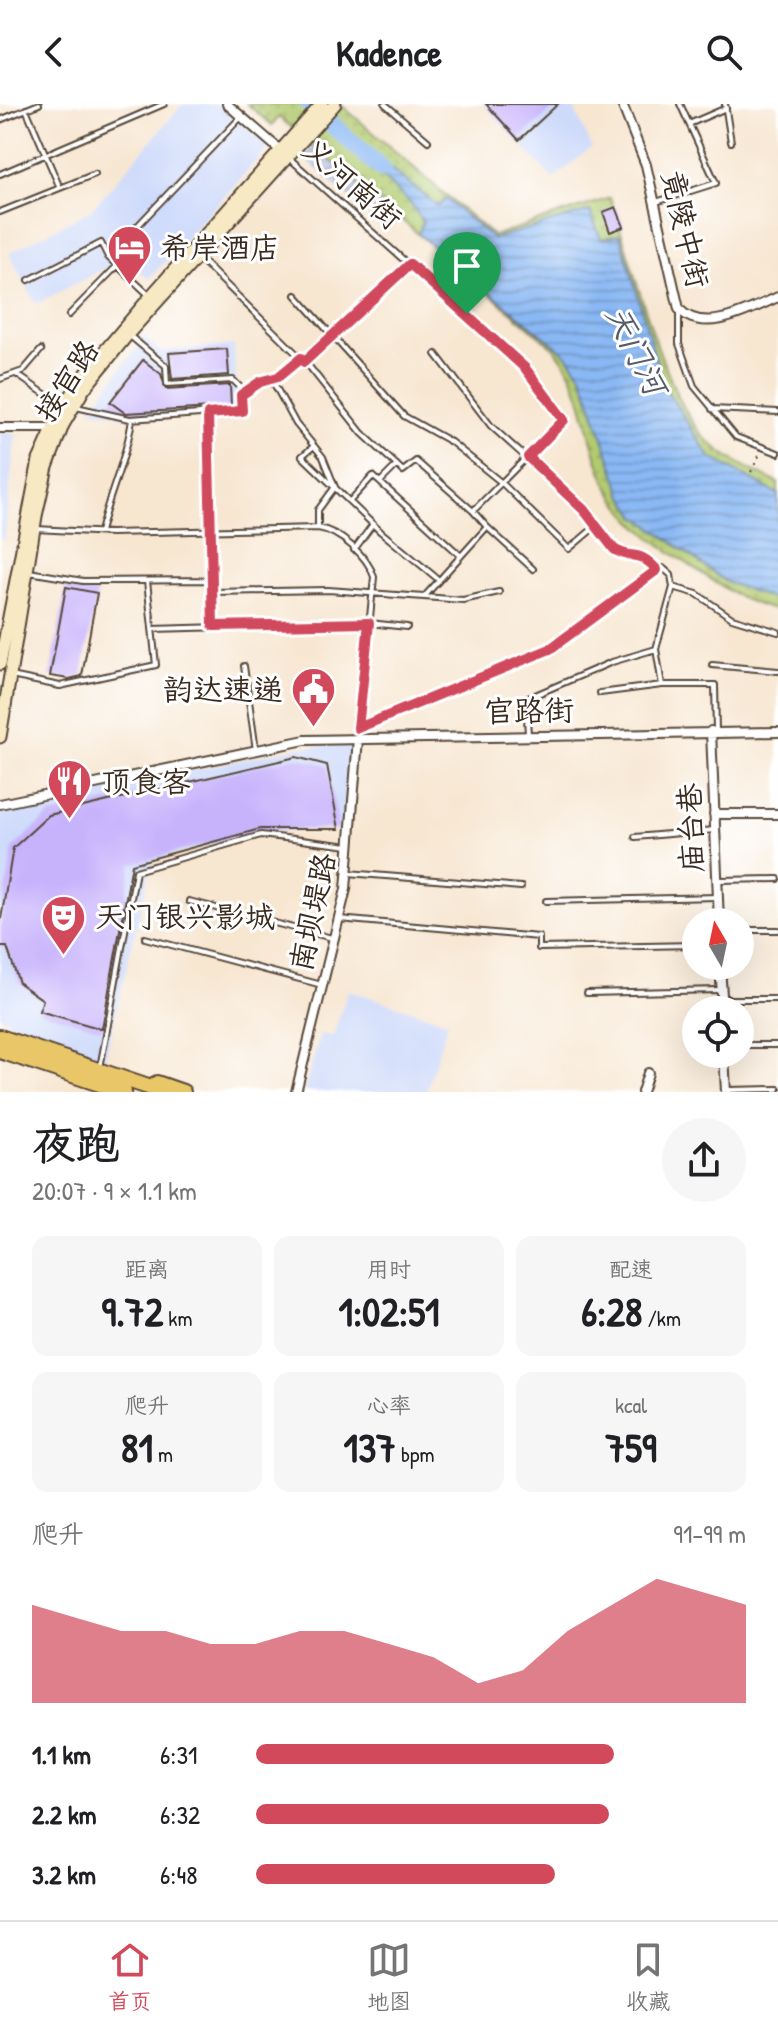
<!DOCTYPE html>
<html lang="zh">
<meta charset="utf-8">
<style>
:root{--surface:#fff;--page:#f6f6f6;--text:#202124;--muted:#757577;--line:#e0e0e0;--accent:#d1495b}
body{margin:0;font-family:"Patrick Hand","LXGW WenKai TC",sans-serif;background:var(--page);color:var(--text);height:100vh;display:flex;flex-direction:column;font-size:30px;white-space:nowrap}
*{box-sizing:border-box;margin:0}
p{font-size:26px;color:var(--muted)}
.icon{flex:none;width:44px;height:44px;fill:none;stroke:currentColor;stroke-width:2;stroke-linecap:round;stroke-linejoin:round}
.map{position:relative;height:988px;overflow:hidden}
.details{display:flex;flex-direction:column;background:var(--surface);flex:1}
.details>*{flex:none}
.needle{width:52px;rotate:351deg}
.buttons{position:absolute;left:682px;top:804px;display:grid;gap:16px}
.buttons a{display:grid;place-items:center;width:72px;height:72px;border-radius:50%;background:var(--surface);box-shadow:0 8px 32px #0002;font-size:40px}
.pin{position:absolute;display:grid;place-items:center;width:68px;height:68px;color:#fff;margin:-82px -34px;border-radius:50% 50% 50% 0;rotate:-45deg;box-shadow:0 0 8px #0007}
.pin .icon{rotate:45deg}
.round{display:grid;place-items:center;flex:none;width:84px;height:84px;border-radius:42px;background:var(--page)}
.headline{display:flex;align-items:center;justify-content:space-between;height:136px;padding:0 32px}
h1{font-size:44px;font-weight:700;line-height:60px}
.stats{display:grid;grid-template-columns:repeat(3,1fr);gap:12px;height:136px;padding:8px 32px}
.stats div{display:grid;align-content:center;border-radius:16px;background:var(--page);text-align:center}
.stats b{font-size:40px;font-weight:700}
.stats small{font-size:22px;font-weight:400}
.stats p{font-size:22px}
.chart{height:224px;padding:16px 32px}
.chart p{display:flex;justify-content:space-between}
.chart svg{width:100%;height:144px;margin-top:8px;fill:var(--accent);opacity:.7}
ul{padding:0 32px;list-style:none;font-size:26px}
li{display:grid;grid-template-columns:128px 96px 1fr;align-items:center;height:60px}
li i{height:20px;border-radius:10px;background:var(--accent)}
header{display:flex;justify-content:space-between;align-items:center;height:104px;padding:0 32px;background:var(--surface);font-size:36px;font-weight:700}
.tab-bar{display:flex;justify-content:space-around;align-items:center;height:112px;border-top:2px solid var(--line);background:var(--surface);font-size:22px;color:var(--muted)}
.tab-bar a{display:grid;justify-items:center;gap:4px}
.tab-bar .current{color:var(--accent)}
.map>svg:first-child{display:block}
.built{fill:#cedafa}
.industrial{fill:url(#industrial-furrows)}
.park{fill:url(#park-dots);stroke:#767a47;stroke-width:2}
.water{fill:url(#water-rules);stroke:#627189;stroke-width:2}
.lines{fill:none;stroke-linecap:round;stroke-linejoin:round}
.river{stroke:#89b8f4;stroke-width:18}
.building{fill:#c7b3fc}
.lane-casing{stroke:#574639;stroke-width:8}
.street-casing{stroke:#574639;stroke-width:12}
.secondary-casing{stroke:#574639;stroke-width:15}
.highway-casing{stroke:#574639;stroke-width:18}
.path{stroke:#574639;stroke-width:2;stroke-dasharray:2 6;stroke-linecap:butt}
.lane{stroke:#fff;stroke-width:4}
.street{stroke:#fff;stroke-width:8}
.secondary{stroke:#f6e9c3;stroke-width:11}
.highway{stroke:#e9c769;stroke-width:14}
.route-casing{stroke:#fff;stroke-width:16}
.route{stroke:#d1495b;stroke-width:10}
.labels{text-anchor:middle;stroke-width:6;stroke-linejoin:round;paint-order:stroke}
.street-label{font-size:30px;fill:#3b2a1e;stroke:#fff}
.poi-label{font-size:30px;fill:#3b2a1e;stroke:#fff;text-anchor:start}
.water-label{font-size:32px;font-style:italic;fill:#565c69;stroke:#fff}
</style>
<header><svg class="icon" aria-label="back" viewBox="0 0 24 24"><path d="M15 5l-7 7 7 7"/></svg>Kadence<svg class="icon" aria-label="search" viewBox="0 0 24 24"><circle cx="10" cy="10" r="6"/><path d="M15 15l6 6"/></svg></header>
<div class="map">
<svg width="778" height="988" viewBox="0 0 778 988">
<defs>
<pattern id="industrial-furrows" width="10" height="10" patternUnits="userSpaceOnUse" patternTransform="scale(2)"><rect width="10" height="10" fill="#b9c4de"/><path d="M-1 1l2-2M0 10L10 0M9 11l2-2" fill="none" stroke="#989fb3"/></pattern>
<pattern id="park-dots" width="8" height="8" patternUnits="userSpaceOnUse" patternTransform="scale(2)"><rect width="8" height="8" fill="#b2cb70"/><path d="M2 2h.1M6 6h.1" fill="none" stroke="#9aae61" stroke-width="1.8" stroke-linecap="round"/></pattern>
<pattern id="water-rules" width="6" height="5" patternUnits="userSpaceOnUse" patternTransform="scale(2)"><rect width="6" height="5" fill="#89b8f4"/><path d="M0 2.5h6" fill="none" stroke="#7196c5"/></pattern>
</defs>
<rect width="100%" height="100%" fill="#fff"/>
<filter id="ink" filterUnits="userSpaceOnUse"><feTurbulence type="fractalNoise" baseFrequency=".0125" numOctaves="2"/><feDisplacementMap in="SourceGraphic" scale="16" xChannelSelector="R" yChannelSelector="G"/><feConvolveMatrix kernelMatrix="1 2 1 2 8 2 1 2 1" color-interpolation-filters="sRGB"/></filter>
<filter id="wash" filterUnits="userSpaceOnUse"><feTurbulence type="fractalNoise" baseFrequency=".006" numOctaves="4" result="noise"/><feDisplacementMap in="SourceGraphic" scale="32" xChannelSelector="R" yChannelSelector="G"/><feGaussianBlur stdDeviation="1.8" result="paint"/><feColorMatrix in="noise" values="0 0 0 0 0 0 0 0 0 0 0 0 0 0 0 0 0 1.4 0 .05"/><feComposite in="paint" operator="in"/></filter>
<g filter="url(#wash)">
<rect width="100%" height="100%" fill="#f7e6d0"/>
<!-- built -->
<path class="built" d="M 183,0 L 219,0 L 269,43 L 149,175 L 125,154 L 36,200 L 9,149 L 90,107 Z
M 483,0 L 572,0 L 592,43 L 553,75 Z
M 145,233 L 160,247 L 234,241 L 238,307 L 131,314 L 91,305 Z
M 0,329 L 16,329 L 4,436 L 0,435 Z
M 352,641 L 348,726 L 261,727 L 152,757 L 104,958 L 39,938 L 0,911 L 0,708 L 300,643 Z
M 348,886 L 448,918 L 426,988 L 304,988 L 320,930 L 333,932 Z"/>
<!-- industrial -->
<path class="industrial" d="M 344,6 L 425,78 L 384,124 L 303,53 Z"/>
<!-- park -->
<path class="park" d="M 247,0 L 340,0 L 493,132 L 610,94 C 633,157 662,289 705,334 C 726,355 751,366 778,379 L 778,506 C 747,501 722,483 697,466 C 667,446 634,425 615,394 C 584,347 591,287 554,244 L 279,13 L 272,21 Z"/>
<!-- water -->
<path class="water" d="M 367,46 L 438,102 L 446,95 L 493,135 L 590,107 L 601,135 L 620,131 L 664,282 L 710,353 L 778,390 L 778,497 L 726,478 L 637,412 L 622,390 L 582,272 L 566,250 L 418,130 L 423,118 L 411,100 L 361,53 Z"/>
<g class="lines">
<!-- river -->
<path class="river" d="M 309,0 L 382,65"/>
</g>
<g id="blocks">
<!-- building -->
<path class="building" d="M 486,0 L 558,0 L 519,36 Z
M 616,103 L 624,123 L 610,128 L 603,108 Z
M 227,245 L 229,271 L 172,275 L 169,249 Z
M 143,256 L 161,270 L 166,285 L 230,281 L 231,303 L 125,309 L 110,298 Z
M 66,483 L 97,489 L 82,572 L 69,575 L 50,572 Z
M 296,653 L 327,661 L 339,725 L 260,725 L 132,760 L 102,925 L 39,907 L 43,896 L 19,879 L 7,843 L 0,843 L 0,821 L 13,744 L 49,711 Z"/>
</g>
</g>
<g filter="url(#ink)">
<use href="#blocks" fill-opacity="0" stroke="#574639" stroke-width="2"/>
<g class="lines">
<defs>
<path id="lane" d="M 385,0 L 428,37
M 725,0 L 731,38
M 26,5 L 60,84
M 0,16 L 39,0
M 689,20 L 726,4
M 0,70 L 164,0
M 656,98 L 716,79 L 680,0
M 0,108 L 95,70
M 199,154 L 308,261 L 362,329 L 403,367 L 416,357 L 473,407
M 29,176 L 101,139 L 108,153
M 149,191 L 108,153 L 240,14
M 296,191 L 404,312 L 451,338 L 502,379 L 569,445 L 596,422
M 679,207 L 679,240 L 694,282 L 736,333 L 778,349
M 69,211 L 117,162
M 130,232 L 166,262 L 167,280 L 233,276 L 241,284 L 241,291
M 436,250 L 491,322 L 584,406 L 614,445 L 641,451 L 657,466 L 663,464 L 671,471 L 673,483 L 656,545 L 662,581 L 715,581 L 716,627
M 304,258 L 410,160
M 16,270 L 61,301
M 0,275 L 23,267 L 41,246
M 272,276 L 296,320 L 323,353 L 335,383 L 318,406 L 318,424
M 76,303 L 130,315 L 242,307 L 241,291 L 260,278 L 278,273 L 300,255
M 712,305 L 778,308
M 208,310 L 213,522
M 314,342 L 302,352 L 381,428 L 439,476
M 380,378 L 397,361
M 350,397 L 373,372 L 461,452
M 487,423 L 533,465
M 36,425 L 111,429 L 318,424 C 339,427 368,452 374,473 L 358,634
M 100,428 C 109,390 127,353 132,315
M 354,446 L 373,420
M 29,468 L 83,477 L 211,476
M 673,483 L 697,490 L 732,514 L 778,528
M 212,488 L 328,486 L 424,493 L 487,423 L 473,407 L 564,316 L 525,264 L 288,53
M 424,493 L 463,496 L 499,488
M 152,525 L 369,519 L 407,523
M 712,561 L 778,567
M 244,562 L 256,646
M 11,572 L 60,582 L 156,561 L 147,477
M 600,589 L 662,581
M 358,624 L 550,545 L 657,466
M 528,631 L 526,595 L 612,558 L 656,545
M 635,733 L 715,726
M 348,769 L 521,783
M 719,776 L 778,775
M 189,797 L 332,834
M 546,797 L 718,793
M 339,815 L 539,833 L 539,844 L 696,841
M 740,826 L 778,826
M 145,834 L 322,881
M 587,889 L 720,886
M 725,895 L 778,895
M 740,941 L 778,941
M 100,964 L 136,767 L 261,731 L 349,742
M 728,986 L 778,985"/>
<path id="street" d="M 227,0 L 280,46
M 622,0 L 646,61 L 679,205 C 704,232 750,205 778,193
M 0,324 L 51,324
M 711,627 L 719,818
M 0,700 L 305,636 L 778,628
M 714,710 L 778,710
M 720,862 L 723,906
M 724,950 L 726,988
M 296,988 L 346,785 L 358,634
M 642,988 L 648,969"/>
<path id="secondary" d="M 0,560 L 39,356 L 63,303 L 91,263 L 151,192 L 322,0
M 0,633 L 36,412 L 47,363 L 63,321 L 84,285 L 128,230 L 335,0"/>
<path id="highway" d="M 0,933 L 163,988
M 0,947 L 124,988
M 157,979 L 183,988"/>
</defs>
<!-- lane casing -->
<use href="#lane" class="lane-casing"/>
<!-- street casing -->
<use href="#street" class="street-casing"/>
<!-- secondary casing -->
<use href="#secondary" class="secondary-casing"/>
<!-- highway casing -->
<use href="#highway" class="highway-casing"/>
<!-- path -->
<path class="path" d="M 751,368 L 760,350"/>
<!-- lane -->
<use href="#lane" class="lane"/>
<!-- street -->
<use href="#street" class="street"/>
<!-- secondary -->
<use href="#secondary" class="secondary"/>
<!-- highway -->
<use href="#highway" class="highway"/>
</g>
</g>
<g class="lines" filter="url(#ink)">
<defs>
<path id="route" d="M 410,160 L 525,264 L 564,316 L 528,353 L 584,406 L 614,445 C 632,457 638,444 657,466 L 550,545 L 358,624 L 369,519 L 213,522 L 208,310 L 242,307 L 241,291 L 260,278 L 278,273 L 301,254 L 304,258 Z"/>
</defs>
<!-- route casing -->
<use href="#route" class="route-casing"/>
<!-- route -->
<use href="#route" class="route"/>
</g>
<!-- icons -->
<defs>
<symbol id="hotel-pin" viewBox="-11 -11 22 30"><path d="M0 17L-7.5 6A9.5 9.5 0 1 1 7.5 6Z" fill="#d1495b" stroke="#fff"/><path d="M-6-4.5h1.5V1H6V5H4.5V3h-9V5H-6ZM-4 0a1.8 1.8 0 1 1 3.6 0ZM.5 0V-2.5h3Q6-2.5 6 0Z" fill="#fff"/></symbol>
<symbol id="civic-pin" viewBox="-11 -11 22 30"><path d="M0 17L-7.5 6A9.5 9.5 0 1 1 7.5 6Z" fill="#d1495b" stroke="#fff"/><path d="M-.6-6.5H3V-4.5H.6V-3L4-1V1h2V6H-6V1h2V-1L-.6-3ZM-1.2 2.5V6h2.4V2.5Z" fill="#fff"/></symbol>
<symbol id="restaurant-pin" viewBox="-11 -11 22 30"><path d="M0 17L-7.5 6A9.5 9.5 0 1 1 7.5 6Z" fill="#d1495b" stroke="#fff"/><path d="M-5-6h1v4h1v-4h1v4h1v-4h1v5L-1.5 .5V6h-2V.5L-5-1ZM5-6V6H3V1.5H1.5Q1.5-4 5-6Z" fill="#fff"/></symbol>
<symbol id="theatre-pin" viewBox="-11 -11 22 30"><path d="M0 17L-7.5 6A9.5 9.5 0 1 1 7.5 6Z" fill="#d1495b" stroke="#fff"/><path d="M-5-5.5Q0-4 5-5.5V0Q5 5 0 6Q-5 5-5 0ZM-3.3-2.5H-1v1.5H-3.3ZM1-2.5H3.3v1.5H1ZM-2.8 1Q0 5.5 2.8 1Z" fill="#fff"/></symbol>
</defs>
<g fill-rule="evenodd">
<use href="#hotel-pin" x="104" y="118" width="51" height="69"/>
<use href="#civic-pin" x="288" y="560" width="51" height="69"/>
<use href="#restaurant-pin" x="44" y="652" width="51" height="69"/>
<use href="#theatre-pin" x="38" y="788" width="51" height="69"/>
</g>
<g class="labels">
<!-- street labels -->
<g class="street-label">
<text transform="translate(352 80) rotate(41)" y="10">义河南街</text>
<text transform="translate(685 125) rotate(77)" y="10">竟陵中街</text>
<text transform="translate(67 277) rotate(-57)" y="10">接官路</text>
<text transform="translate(529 607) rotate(-1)" y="10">官路街</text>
<text transform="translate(691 724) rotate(-92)" y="10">庙台巷</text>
<text transform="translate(313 808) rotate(-78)" y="10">南坝堤路</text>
</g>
<!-- poi labels -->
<g class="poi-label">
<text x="160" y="154">希岸酒店</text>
<text x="283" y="596" text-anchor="end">韵达速递</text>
<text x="101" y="688">顶食客</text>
<text x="95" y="823">天门银兴影城</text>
</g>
<!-- water labels -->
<g class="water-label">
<text transform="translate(636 246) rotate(63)" y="11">天门河</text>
</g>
</g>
</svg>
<div class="buttons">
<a><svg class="needle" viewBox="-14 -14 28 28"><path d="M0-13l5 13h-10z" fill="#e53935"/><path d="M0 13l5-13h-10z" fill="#757577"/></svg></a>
<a><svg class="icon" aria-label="locate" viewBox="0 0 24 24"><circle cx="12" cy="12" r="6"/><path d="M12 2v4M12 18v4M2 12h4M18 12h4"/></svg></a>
</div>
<div class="pin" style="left:467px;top:210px;background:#1e9e55"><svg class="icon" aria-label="arrive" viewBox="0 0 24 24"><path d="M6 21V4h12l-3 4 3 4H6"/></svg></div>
</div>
<section class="details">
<div class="headline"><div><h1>夜跑</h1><p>20:07 · 9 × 1.1 km</p></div><a class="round"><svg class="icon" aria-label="share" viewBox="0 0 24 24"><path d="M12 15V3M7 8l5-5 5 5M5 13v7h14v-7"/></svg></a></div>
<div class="stats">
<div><p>距离</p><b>9.72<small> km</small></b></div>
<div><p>用时</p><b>1:02:51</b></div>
<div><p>配速</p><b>6:28<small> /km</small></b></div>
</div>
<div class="stats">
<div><p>爬升</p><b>81<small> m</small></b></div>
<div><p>心率</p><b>137<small> bpm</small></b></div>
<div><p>kcal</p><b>759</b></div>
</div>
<div class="chart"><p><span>爬升</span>91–99 m</p>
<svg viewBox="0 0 160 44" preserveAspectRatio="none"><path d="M0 44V14L10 18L20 22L30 22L40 26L50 26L60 22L70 22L80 26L90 30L100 38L110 34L120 22L130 14L140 6L150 10L160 14V44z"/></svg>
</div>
<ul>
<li><b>1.1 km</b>6:31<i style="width:73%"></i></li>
<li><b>2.2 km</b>6:32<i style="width:72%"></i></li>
<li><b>3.2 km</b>6:48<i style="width:61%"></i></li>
</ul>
</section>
<nav class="tab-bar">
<a class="current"><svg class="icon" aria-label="home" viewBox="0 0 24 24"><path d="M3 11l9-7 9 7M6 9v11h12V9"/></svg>首页</a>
<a><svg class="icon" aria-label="map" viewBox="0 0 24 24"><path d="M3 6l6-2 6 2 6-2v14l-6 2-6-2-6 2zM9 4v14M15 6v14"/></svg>地图</a>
<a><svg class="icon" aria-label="saved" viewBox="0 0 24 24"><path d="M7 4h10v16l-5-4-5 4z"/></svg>收藏</a>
</nav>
